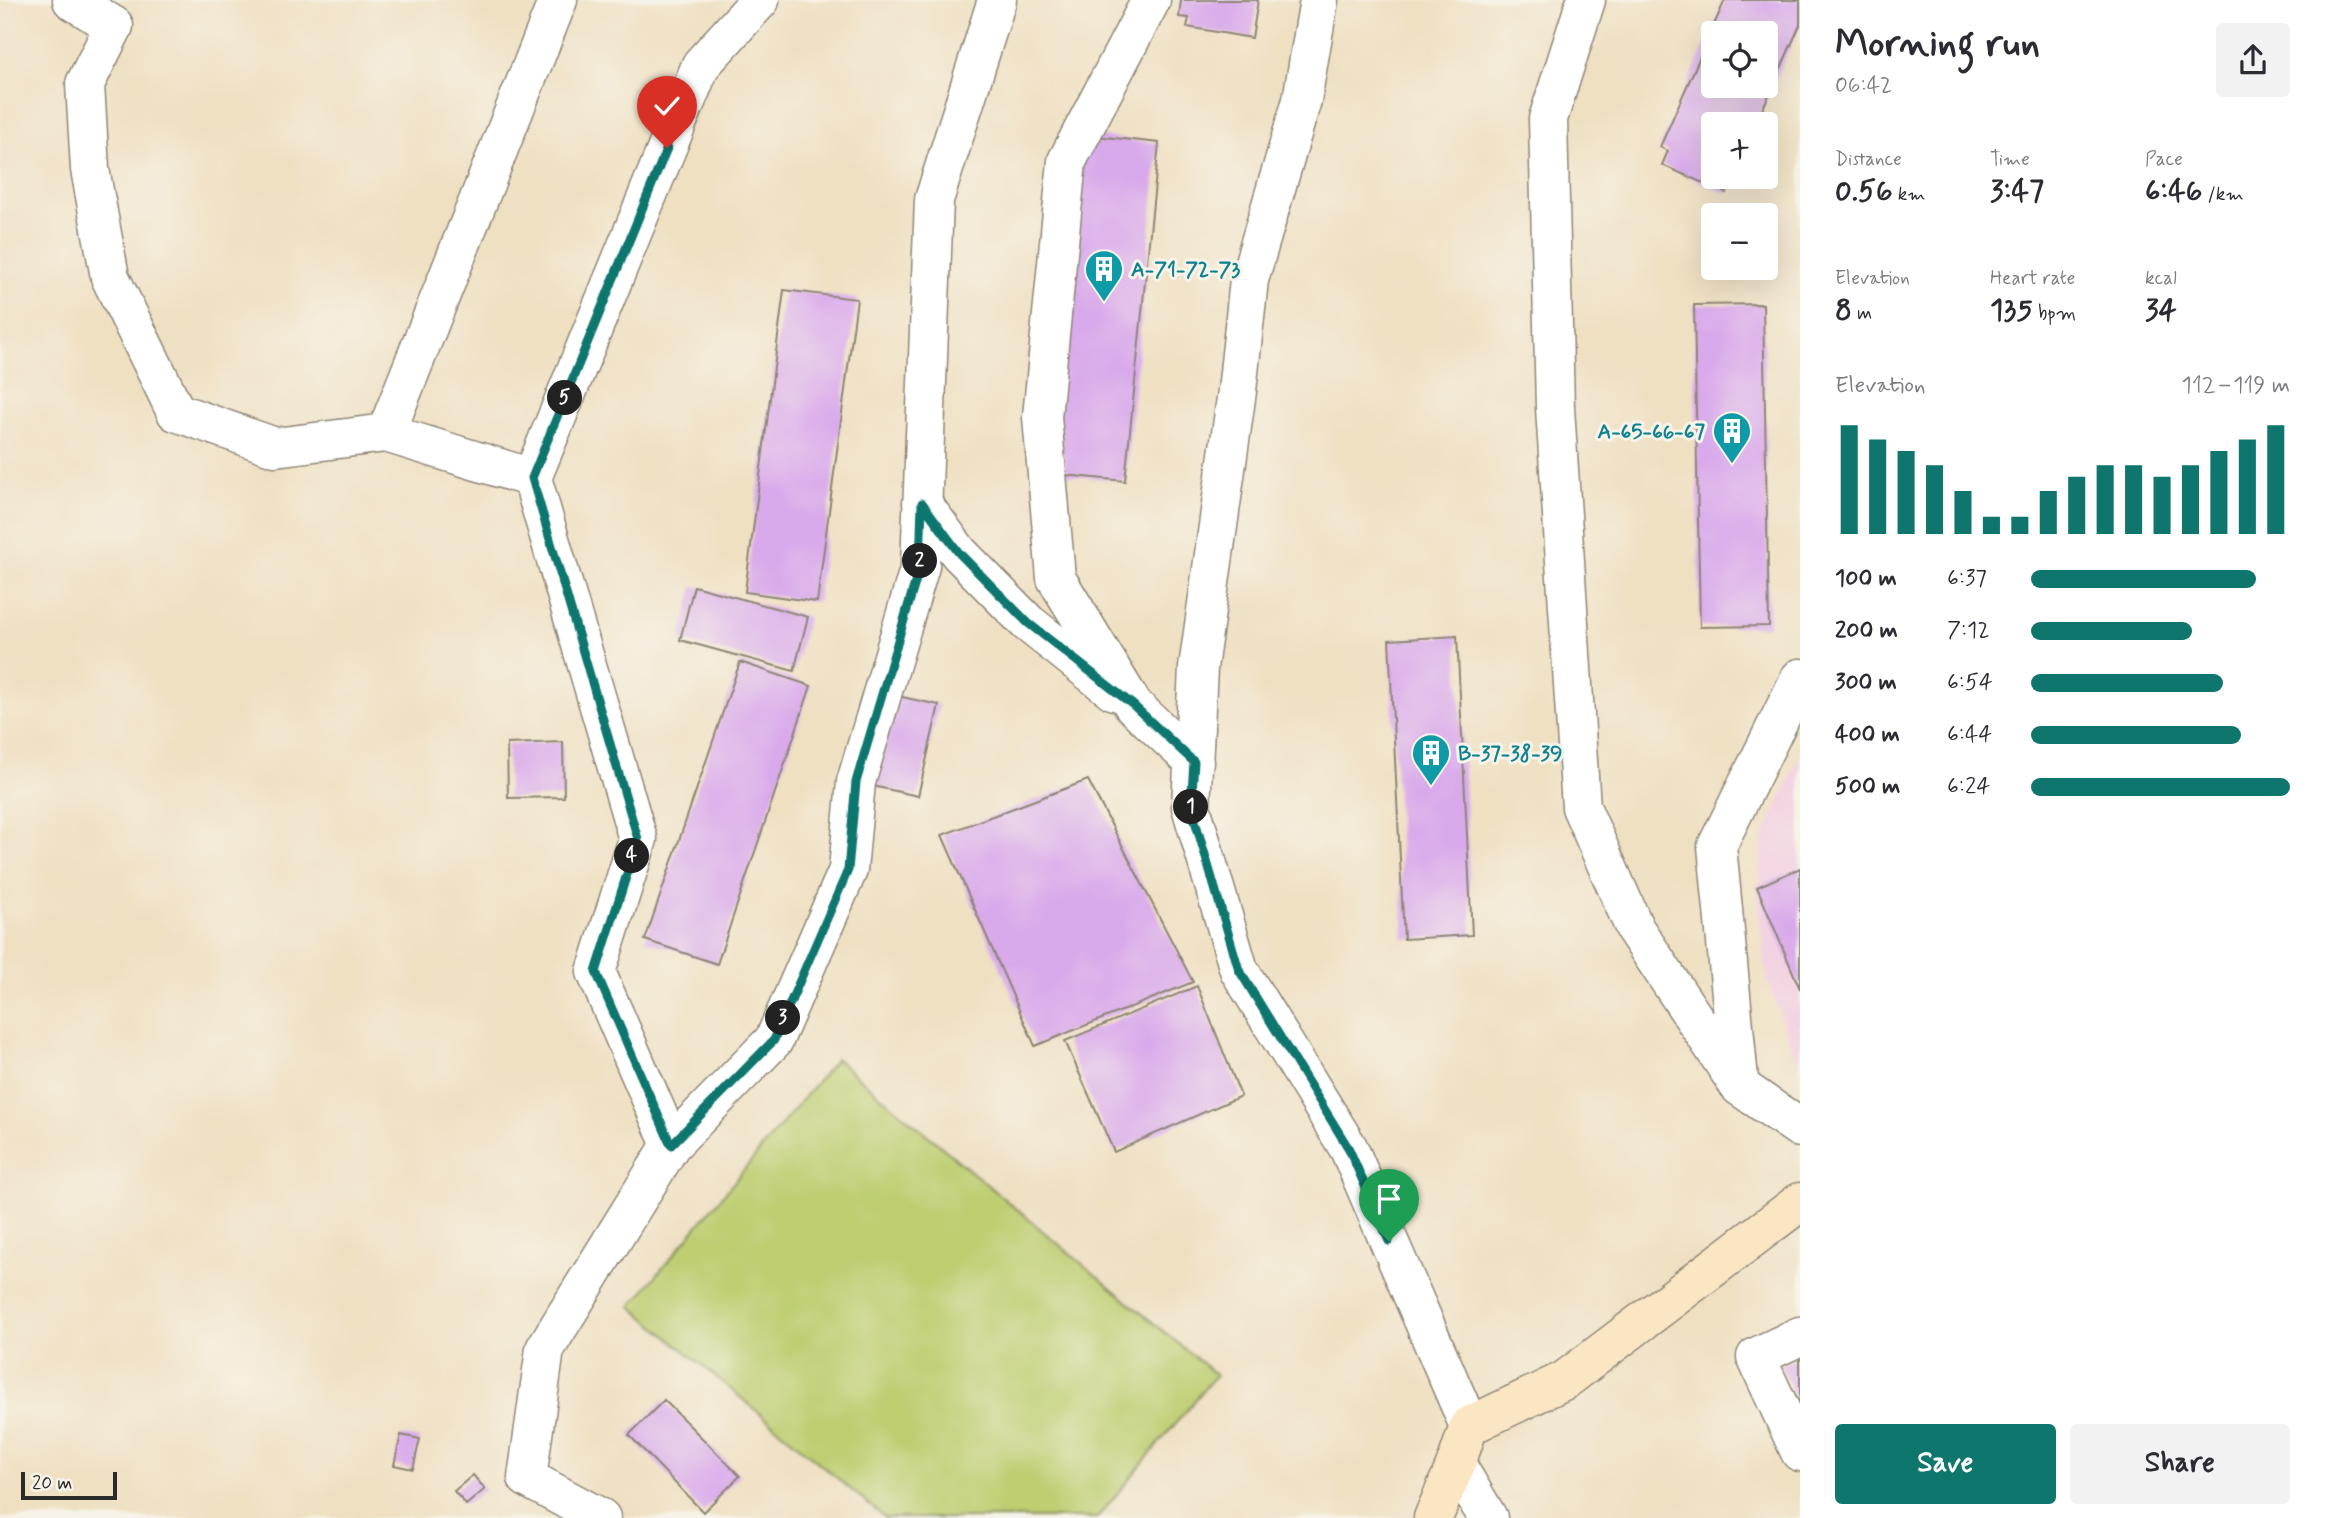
<!DOCTYPE html>
<meta charset="utf-8">
<style>
:root{--surface:#fff;--page:#f2f2f3;--text:#2b2b33;--muted:#7c7c81;--accent:#0f766e}
body{margin:0;font-family:Mynerve,sans-serif;background:var(--page);color:var(--text);height:100vh;display:flex;flex-direction:column;font-size:26px;white-space:nowrap}
*{box-sizing:border-box;margin:0}
p{font-size:23px;color:var(--muted)}
.icon{flex:none;width:38px;height:38px;fill:none;stroke:currentColor;stroke-width:2;stroke-linecap:round;stroke-linejoin:round}
.map{position:relative;flex:1;overflow:hidden}
.drawer{display:flex;flex-direction:column;background:var(--surface);width:525px}
.drawer>*{flex:none}
.buttons{position:absolute;left:1701px;top:21px;display:grid;gap:14px}
.buttons a{display:grid;place-items:center;width:77px;height:77px;border-radius:7px;background:var(--surface);box-shadow:0 7px 28px #0002;font-size:35px}
.scale{position:absolute;left:21px;bottom:18px;width:96px;box-sizing:border-box;padding-left:7px;border:4px solid #2b2b2b;border-top:0;font-size:19px;line-height:24px;white-space:nowrap;color:#2b2b2b;-webkit-text-stroke:5px #f7f3e8;paint-order:stroke}
.pin{position:absolute;display:grid;place-items:center;width:60px;height:60px;color:#fff;margin:-72px -30px;border-radius:50% 50% 50% 0;rotate:-45deg;box-shadow:0 0 7px #0007}
.pin .icon{rotate:45deg}
.km{position:absolute;width:35px;height:35px;margin:-18px;border-radius:50%;background:#222;color:#fff;font-size:19px;line-height:35px;text-align:center}
.round{display:grid;place-items:center;flex:none;width:74px;height:74px;border-radius:7px;background:var(--page)}
.summary{display:flex;align-items:center;justify-content:space-between;height:119px;padding:0 35px}
h1{font-size:38px;font-weight:700;line-height:52px}
.metrics{display:grid;grid-template-columns:repeat(3,1fr);gap:10px;height:119px;padding:7px 35px}
.metrics div{display:grid;align-content:center}
.metrics b{font-size:30px;font-weight:700}
.metrics small{font-size:19px;font-weight:400}
.metrics p{font-size:19px}
.chart{height:196px;padding:14px 35px}
.chart p{display:flex;justify-content:space-between}
.chart svg{width:100%;height:126px;margin-top:7px;stroke:var(--accent);stroke-width:6}
.cta{display:flex;gap:14px;margin-top:auto;padding:14px 35px}
.cta a{flex:1;height:80px;border-radius:7px;background:var(--accent);color:#fff;font-size:28px;font-weight:700;line-height:80px;text-align:center}
.cta a+a{background:var(--page);color:var(--text)}
ul{padding:0 35px;list-style:none;font-size:23px}
li{display:grid;grid-template-columns:112px 84px 1fr;align-items:center;height:52px}
li i{height:18px;border-radius:9px;background:var(--accent)}
main{display:flex;flex:1;min-height:0}
.map>svg:first-child{display:block}
.built{fill:#f2cfe1}
.green{fill:#bece71;stroke:#747c4e;stroke-width:2}
.building{fill:#d9aaeb;fill-rule:evenodd}
.lines{fill:none;stroke-linecap:round;stroke-linejoin:round}
.street-casing{stroke:#8d8676;stroke-width:41}
.secondary-casing{stroke:#8d8676;stroke-width:41}
.street{stroke:#fff;stroke-width:38}
.secondary{stroke:#fbe6c4;stroke-width:38}
.route-casing{stroke:#fff;stroke-width:14}
.route{stroke:#0f766e;stroke-width:9}
.labels{text-anchor:middle;stroke-width:6;stroke-linejoin:round;paint-order:stroke}
.culture-label{font-size:21px;font-weight:bold;fill:#0d838f;stroke:#f7f3e8;text-anchor:start}
</style>
<main>
<div class="map">
<svg width="1800" height="1518" viewBox="0 0 1800 1518">
<rect width="100%" height="100%" fill="#f7f3e8"/>
<filter id="ink" filterUnits="userSpaceOnUse"><feTurbulence type="fractalNoise" baseFrequency=".0143" numOctaves="2"/><feDisplacementMap in="SourceGraphic" scale="14" xChannelSelector="R" yChannelSelector="G"/><feConvolveMatrix kernelMatrix="1 2 1 2 8 2 1 2 1" color-interpolation-filters="sRGB"/></filter>
<filter id="wash" filterUnits="userSpaceOnUse"><feTurbulence type="fractalNoise" baseFrequency=".00686" numOctaves="4" result="noise"/><feDisplacementMap in="SourceGraphic" scale="28" xChannelSelector="R" yChannelSelector="G"/><feGaussianBlur stdDeviation="1.57" result="paint"/><feColorMatrix in="noise" values="0 0 0 0 0 0 0 0 0 0 0 0 0 0 0 0 0 1.4 0 .05"/><feComposite in="paint" operator="in"/></filter>
<g filter="url(#wash)">
<rect width="100%" height="100%" fill="#efe0c2"/>
<!-- built -->
<path class="built" d="M 1800,755 L 1800,1062 L 1795,1058 L 1767,979 L 1758,903 L 1763,837 Z"/>
<!-- green -->
<path class="green" d="M 836,1059 L 1216,1375 L 1097,1518 L 885,1518 L 631,1306 Z"/>
<g id="blocks">
<!-- building -->
<path class="building" d="M 1181,0 L 1258,0 L 1252,38 L 1187,27 L 1189,18 L 1179,17 Z
M 1725,0 L 1800,0 L 1800,25 L 1756,124 L 1713,124 L 1713,177 L 1733,177 L 1726,193 L 1662,165 L 1668,151 L 1660,147 ZM 1713,33 L 1766,33 L 1766,86 L 1713,86 Z
M 1095,136 L 1159,143 L 1125,481 L 1064,475 L 1065,456 L 1051,454 L 1082,150 Z
M 784,290 L 857,299 L 817,602 L 745,592 Z
M 1763,304 L 1769,626 L 1700,627 L 1694,305 Z
M 694,586 L 808,617 L 794,671 L 680,640 Z
M 1457,636 L 1472,935 L 1404,939 L 1389,640 Z
M 740,662 L 811,686 L 717,964 L 645,940 Z
M 888,694 L 939,705 L 918,796 L 868,785 Z
M 563,742 L 564,797 L 508,798 L 507,744 Z
M 1088,780 L 1193,982 L 1035,1046 L 942,835 Z
M 1800,868 L 1800,989 L 1757,887 Z
M 1197,986 L 1241,1096 L 1114,1152 L 1065,1041 Z
M 1800,1356 L 1800,1405 L 1780,1365 Z
M 664,1400 L 740,1476 L 703,1512 L 629,1435 Z
M 401,1435 L 420,1439 L 413,1469 L 394,1465 Z
M 473,1475 L 485,1489 L 466,1505 L 454,1491 Z"/>
</g>
</g>
<g filter="url(#ink)">
<use href="#blocks" fill-opacity="0" stroke="#8d8676" stroke-width="2"/>
<g class="lines">
<defs>
<path id="street" d="M 72,0 L 114,26 L 85,84 L 90,169 L 110,277 L 176,412 L 275,447 L 386,433 L 532,478
M 1151,0 L 1067,161 L 1042,417 L 1056,578 L 1133,705 L 1194,762
M 1319,0 L 1302,100 L 1249,280 L 1237,391 L 1198,668 L 1191,807 L 1239,970 L 1349,1149 L 1469,1426
M 1586,0 L 1548,119 L 1555,408 L 1581,807 L 1635,929 L 1739,1086 L 1800,1128
M 386,433 L 558,0
M 922,503 L 959,553 L 1028,623 L 1114,691
M 1739,1080 L 1717,846 L 1800,678
M 671,1145 L 596,972 L 638,839 L 532,478 L 701,65 L 760,0
M 1800,1336 L 1756,1357 L 1800,1452
M 1456,1464 L 1488,1518
M 601,1518 L 527,1478 L 545,1349 L 671,1145 L 774,1040 L 848,870 L 856,782 L 920,566 L 934,200 L 997,0"/>
<path id="secondary" d="M 1433,1518 L 1456,1464 L 1469,1426 L 1565,1380 L 1800,1202"/>
</defs>
<!-- street casing -->
<use href="#street" class="street-casing"/>
<!-- secondary casing -->
<use href="#secondary" class="secondary-casing"/>
<!-- street -->
<use href="#street" class="street"/>
<!-- secondary -->
<use href="#secondary" class="secondary"/>
</g>
</g>
<g class="lines" filter="url(#ink)">
<defs>
<path id="route" d="M 667,148 L 532,478 L 638,839 L 596,972 L 671,1145 L 774,1040 L 848,870 L 856,782 L 920,566 L 922,503 L 959,553 L 1028,623 L 1133,705 L 1194,762 L 1191,807 L 1239,970 L 1349,1149 L 1389,1241"/>
</defs>
<!-- route casing -->
<use href="#route" class="route-casing"/>
<!-- route -->
<use href="#route" class="route"/>
</g>
<!-- icons -->
<defs>
<symbol id="building-pin" viewBox="-11 -11 22 30"><path d="M0 17L-7.5 6A9.5 9.5 0 1 1 7.5 6Z" fill="#0f9aa8" stroke="#f7f3e8"/><path d="M-4-6H4V6H1V3H-1V6H-4ZM-2.5-4.3h1.7v1.8h-1.7ZM.8-4.3h1.7v1.8H.8ZM-2.5-1h1.7V.8h-1.7ZM.8-1h1.7V.8H.8Z" fill="#fff"/></symbol>
</defs>
<g fill-rule="evenodd">
<use href="#building-pin" x="1082" y="247" width="44" height="60"/>
<use href="#building-pin" x="1710" y="409" width="44" height="60"/>
<use href="#building-pin" x="1409" y="731" width="44" height="60"/>
</g>
<g class="labels">
<!-- culture labels -->
<g class="culture-label">
<text x="1131" y="276">A-71-72-73</text>
<text x="1705" y="438" text-anchor="end">A-65-66-67</text>
<text x="1458" y="760">B-37-38-39</text>
</g>
</g>
</svg>
<div class="buttons">
<a><svg class="icon" aria-label="locate" viewBox="0 0 24 24"><circle cx="12" cy="12" r="6"/><path d="M12 2v4M12 18v4M2 12h4M18 12h4"/></svg></a>
<a>+</a>
<a>−</a>
</div>
<div class="scale">20 m</div>
<div class="pin" style="left:1389px;top:1241px;background:#1e9e55"><svg class="icon" aria-label="arrive" viewBox="0 0 24 24"><path d="M6 21V4h12l-3 4 3 4H6"/></svg></div>
<div class="pin" style="left:667px;top:148px;background:#d93025"><svg class="icon" aria-label="check" viewBox="0 0 24 24"><path d="M5 12l5 5 9-10"/></svg></div>
<b class="km" style="left:1191px;top:807px">1</b>
<b class="km" style="left:920px;top:561px">2</b>
<b class="km" style="left:783px;top:1018px">3</b>
<b class="km" style="left:632px;top:856px">4</b>
<b class="km" style="left:565px;top:398px">5</b>
</div>
<section class="drawer">
<div class="summary"><div><h1>Morning run</h1><p>06:42</p></div><a class="round"><svg class="icon" aria-label="share" viewBox="0 0 24 24"><path d="M12 15V3M7 8l5-5 5 5M5 13v7h14v-7"/></svg></a></div>
<div class="metrics">
<div><p>Distance</p><b>0.56<small> km</small></b></div>
<div><p>Time</p><b>3:47</b></div>
<div><p>Pace</p><b>6:46<small> /km</small></b></div>
</div>
<div class="metrics">
<div><p>Elevation</p><b>8<small> m</small></b></div>
<div><p>Heart rate</p><b>135<small> bpm</small></b></div>
<div><p>kcal</p><b>34</b></div>
</div>
<div class="chart"><p><span>Elevation</span>112–119 m</p>
<svg viewBox="0 0 160 44" preserveAspectRatio="none"><path d="M5 44V6M15 44V11M25 44V15M35 44V20M45 44V29M55 44V38M65 44V38M75 44V29M85 44V24M95 44V20M105 44V20M115 44V24M125 44V20M135 44V15M145 44V11M155 44V6"/></svg>
</div>
<ul>
<li><b>100 m</b>6:37<i style="width:87%"></i></li>
<li><b>200 m</b>7:12<i style="width:62%"></i></li>
<li><b>300 m</b>6:54<i style="width:74%"></i></li>
<li><b>400 m</b>6:44<i style="width:81%"></i></li>
<li><b>500 m</b>6:24<i style="width:100%"></i></li>
</ul>
<div class="cta"><a>Save</a><a>Share</a></div>
</section>
</main>
